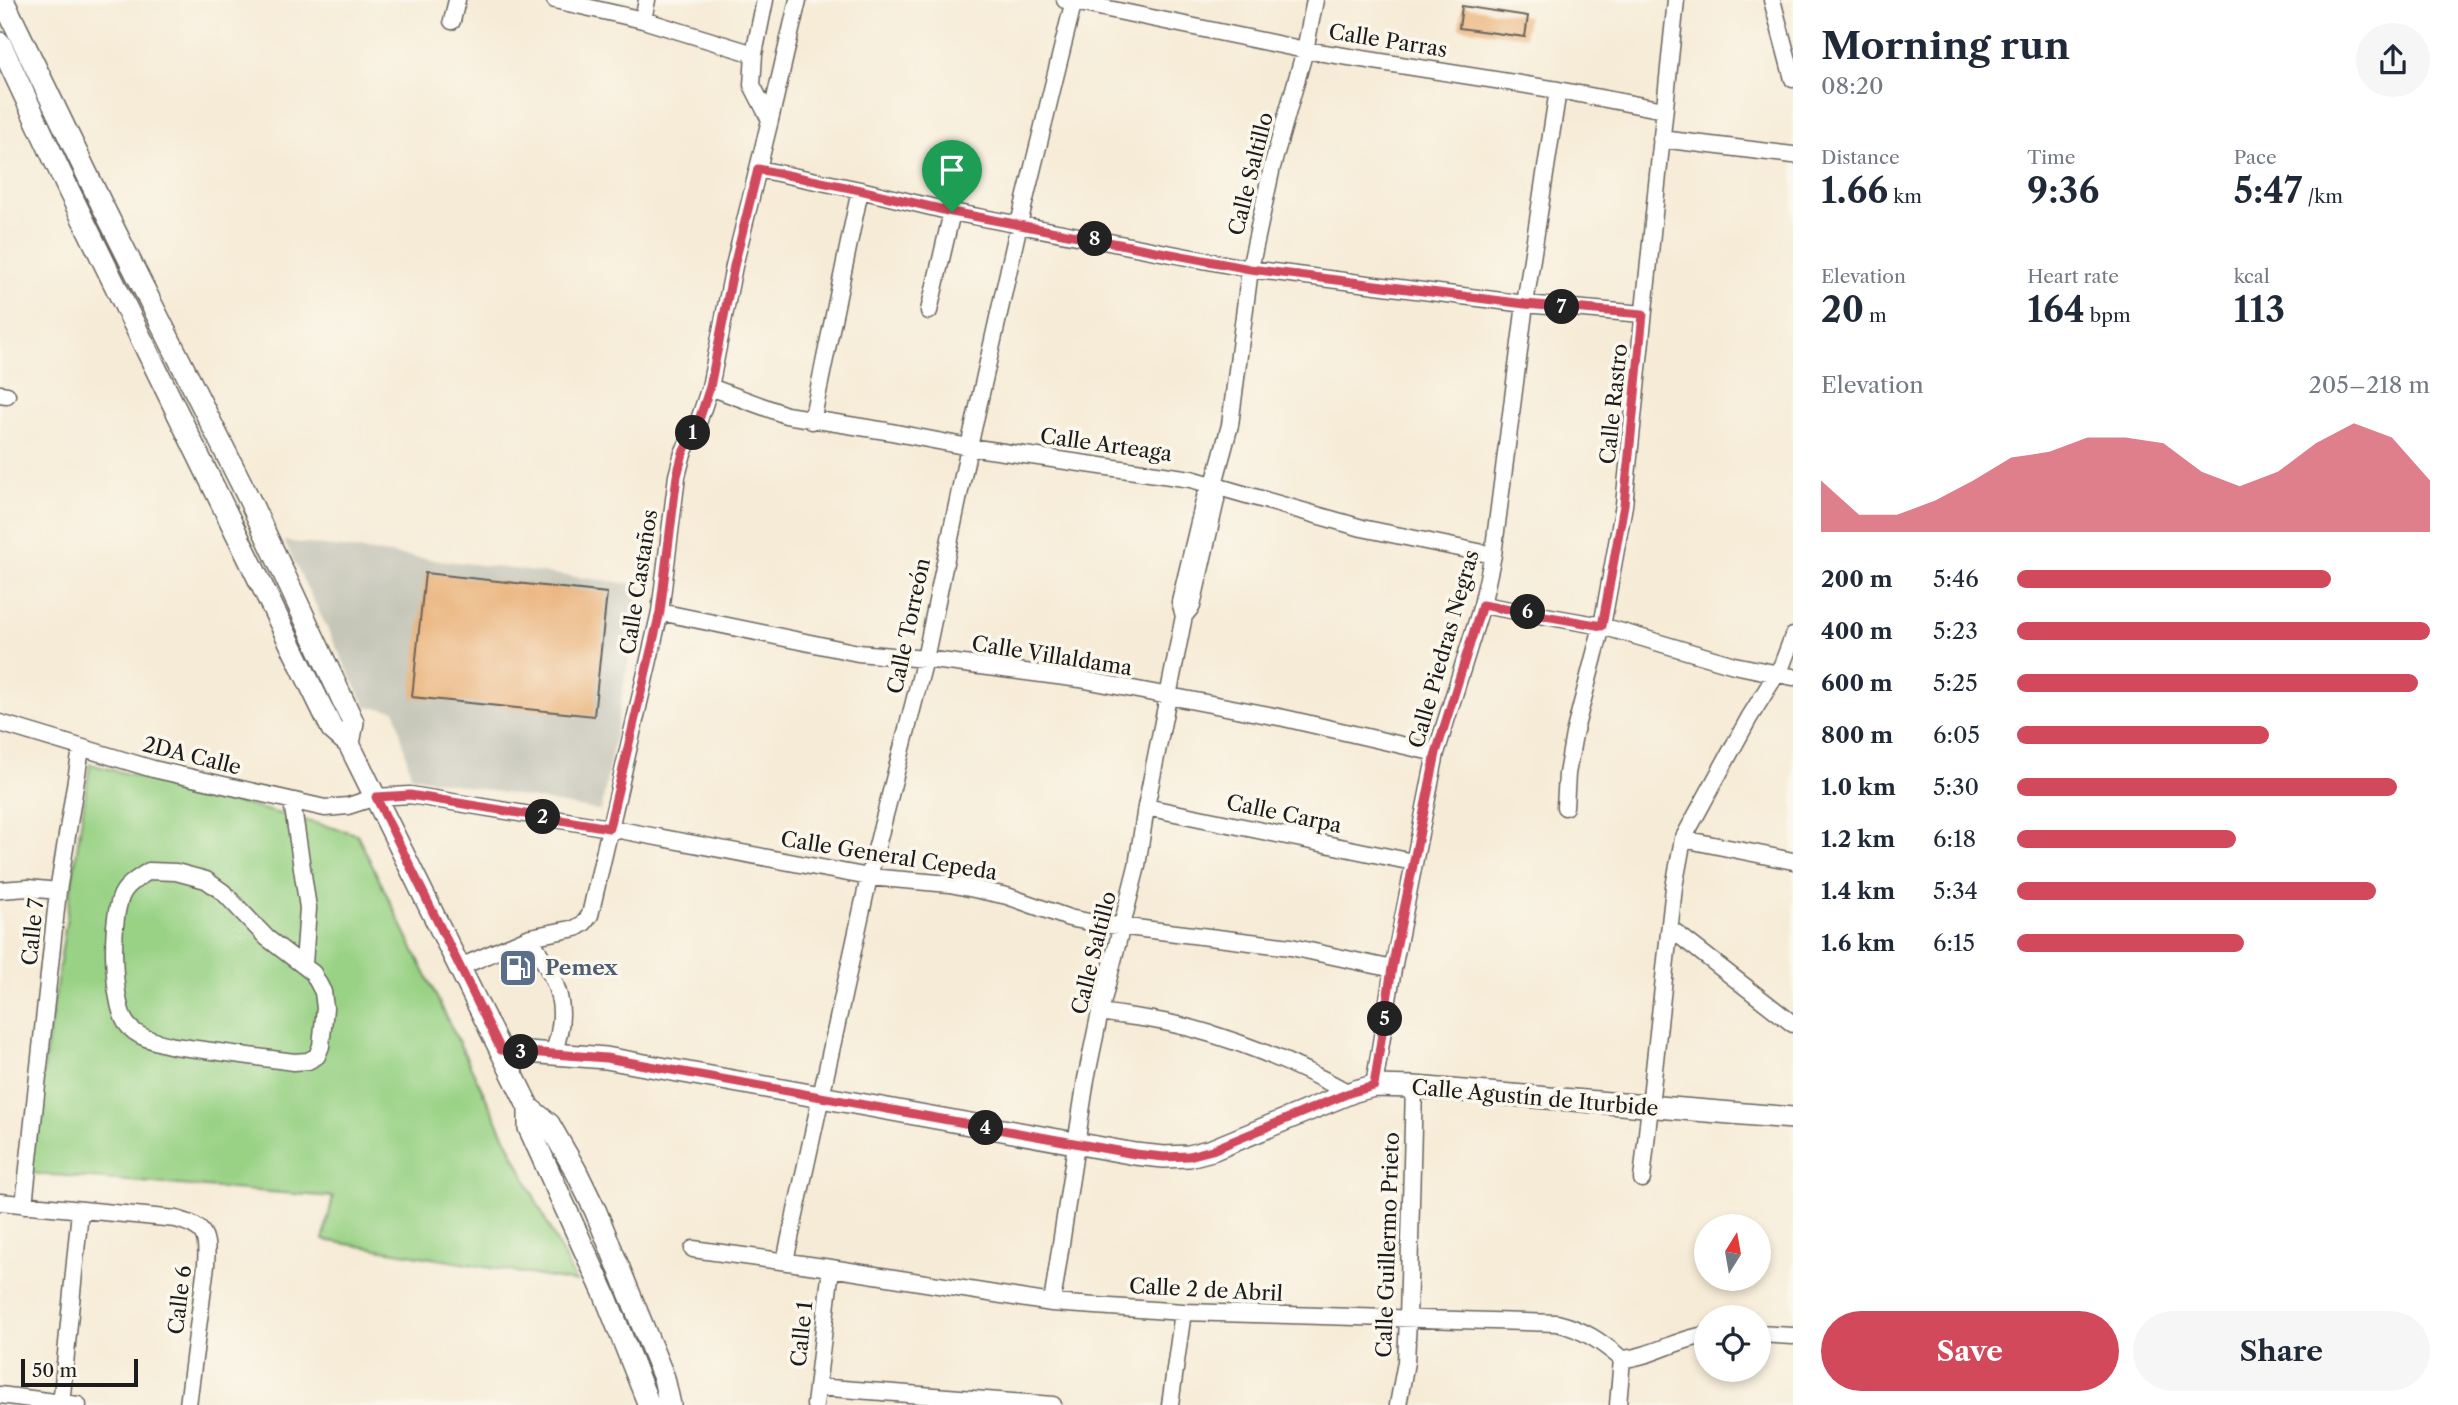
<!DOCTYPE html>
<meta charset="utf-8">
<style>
:root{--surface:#fff;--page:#f6f6f7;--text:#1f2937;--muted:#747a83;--accent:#d1495b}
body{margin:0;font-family:"Libre Caslon Text",serif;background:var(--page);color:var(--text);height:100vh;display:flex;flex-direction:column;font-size:26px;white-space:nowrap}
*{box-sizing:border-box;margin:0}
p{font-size:23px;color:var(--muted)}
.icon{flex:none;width:38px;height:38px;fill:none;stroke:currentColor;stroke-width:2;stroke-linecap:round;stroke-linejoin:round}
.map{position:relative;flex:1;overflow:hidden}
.side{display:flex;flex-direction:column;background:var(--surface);width:665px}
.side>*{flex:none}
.needle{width:46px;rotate:11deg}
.fabs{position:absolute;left:1694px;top:1214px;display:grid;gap:14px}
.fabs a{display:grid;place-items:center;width:77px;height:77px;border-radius:50%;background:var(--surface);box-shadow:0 4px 10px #0003;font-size:35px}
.scale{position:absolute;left:21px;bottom:18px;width:117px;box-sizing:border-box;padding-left:7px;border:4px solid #1c1c1c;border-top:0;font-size:19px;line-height:24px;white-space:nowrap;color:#1c1c1c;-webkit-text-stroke:5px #fbf7ec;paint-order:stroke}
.pin{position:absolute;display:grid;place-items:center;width:60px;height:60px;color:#fff;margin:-72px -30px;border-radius:50% 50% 50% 0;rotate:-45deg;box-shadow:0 0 7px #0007}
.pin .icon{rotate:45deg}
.km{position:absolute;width:35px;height:35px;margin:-18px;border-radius:50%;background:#222;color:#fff;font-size:19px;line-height:35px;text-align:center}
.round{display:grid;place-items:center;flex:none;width:74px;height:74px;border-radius:37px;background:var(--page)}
.headline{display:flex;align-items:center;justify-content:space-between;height:119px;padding:0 28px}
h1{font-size:38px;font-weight:800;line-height:52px}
.stats{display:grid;grid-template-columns:repeat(3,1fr);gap:10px;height:119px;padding:7px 28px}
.stats div{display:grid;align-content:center}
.stats b{font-size:35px;font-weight:800}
.stats small{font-size:19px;font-weight:400}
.stats p{font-size:19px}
.chart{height:196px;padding:14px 28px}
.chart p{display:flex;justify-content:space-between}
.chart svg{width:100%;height:126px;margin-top:7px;fill:var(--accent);opacity:.7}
.action{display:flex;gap:14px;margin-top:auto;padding:14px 28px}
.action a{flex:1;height:80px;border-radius:42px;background:var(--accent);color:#fff;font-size:28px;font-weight:800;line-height:80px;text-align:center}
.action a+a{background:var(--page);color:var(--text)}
ul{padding:0 28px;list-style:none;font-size:23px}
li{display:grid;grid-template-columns:112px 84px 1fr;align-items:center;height:52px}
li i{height:18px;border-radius:9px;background:var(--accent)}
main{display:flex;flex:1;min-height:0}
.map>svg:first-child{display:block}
.industrial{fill:#c5c5b8}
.green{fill:#99d285;stroke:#5a7750;stroke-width:2}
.building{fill:#e9ae73}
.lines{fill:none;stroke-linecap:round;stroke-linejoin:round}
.minor-casing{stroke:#68645d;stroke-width:19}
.major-casing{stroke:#68645d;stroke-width:24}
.minor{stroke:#fff;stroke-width:16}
.major{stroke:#fff;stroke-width:21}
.route-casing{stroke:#fff;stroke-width:14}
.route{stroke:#d1495b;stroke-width:9}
.labels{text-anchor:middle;stroke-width:7;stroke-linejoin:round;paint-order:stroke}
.street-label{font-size:21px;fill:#1c1c1c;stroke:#fbf7ec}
.service-label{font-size:21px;font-weight:bold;fill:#4e5e75;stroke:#fbf7ec;text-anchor:start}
</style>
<main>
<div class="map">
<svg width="1793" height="1405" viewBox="0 0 1793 1405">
<rect width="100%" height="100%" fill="#fbf7ec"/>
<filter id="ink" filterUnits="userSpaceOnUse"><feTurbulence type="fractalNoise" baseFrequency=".0143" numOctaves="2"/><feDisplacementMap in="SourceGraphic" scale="14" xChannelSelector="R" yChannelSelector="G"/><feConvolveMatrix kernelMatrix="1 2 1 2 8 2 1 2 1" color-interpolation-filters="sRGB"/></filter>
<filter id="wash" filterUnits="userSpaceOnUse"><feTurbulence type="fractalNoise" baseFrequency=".00686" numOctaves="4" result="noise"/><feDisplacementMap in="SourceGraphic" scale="28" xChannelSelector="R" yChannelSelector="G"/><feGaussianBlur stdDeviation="1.57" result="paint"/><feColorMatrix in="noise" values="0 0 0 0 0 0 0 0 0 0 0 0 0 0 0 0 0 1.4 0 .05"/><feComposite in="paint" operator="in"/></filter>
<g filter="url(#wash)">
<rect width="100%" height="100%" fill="#f6ebd6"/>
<!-- industrial -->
<path class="industrial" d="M 284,541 L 642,585 L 601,811 L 411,776 L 395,710 L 366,707 Z"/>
<!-- green -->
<path class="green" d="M 90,764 L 357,834 L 576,1282 L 323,1240 L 333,1197 L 28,1173 Z"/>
<g id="blocks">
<!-- building -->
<path class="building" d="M 1462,6 L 1528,16 L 1525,37 L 1459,28 Z
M 425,573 L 607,593 L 594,716 L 412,697 Z"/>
</g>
</g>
<g filter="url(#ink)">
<use href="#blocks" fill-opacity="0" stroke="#68645d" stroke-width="2"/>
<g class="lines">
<defs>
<path id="minor" d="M 555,0 L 643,20 L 754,54
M 1065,0 L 1305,50 L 1558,90 L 1664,110
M 1772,0 L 1793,79
M 643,20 L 647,0
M 452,21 L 457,0
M 770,120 L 798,0
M 1661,139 L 1793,155
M 758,169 L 860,190 L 952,212 L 1250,269 L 1525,304 L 1643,314
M 929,311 L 952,212
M 710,387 L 786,415 L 886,431 L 969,447 L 1191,479 L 1362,528 L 1493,555
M 0,394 L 7,395
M 812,421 L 860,190
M 1482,605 L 1602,626 L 1734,665 L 1793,677
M 660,612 L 858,653 L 925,659 L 1080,679 L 1284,718 L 1436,753
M 1184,616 L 1192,606 L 1216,500 L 1214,484 L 1230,425 L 1250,269 L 1272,167 L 1305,50 L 1315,0
M 0,723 L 153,769 L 325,808 L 348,806 L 376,797 L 410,795 L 609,828 L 869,877 L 950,884 L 1007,896 L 1069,918 L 1094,923 L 1291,947 L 1393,969
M 292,801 L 308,908 L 304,964
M 1146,807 L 1413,862
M 1565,807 L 1567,774 L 1574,734 L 1602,626 L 1624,505 L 1676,0
M 1683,839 L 1793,861
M 149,871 L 176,872 L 206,880 L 223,892 L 267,938 L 313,973 L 323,992 L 325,1008 L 321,1046 L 317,1056 L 308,1061 L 294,1062 L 174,1046 C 157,1042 136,1038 126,1023 C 112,1002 109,912 124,891 C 130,882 140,877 149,871 Z
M 0,890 L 28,888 L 58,891
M 1670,928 L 1793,1024
M 530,937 C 555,981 572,1002 553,1054
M 460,967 L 530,937 L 576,928 L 584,923 L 590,915 L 660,612 L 677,476 L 683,453 L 699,420 L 710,387 L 734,266 L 770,120 L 752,85 L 754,54 L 765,0
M 1100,1012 C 1123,1016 1147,1018 1169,1023 C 1230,1036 1295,1063 1349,1093
M 1374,1086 L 1393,969 L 1436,753 L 1482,605 L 1493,555 L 1525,304 L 1558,90
M 1642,1179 L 1674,887 L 1683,839 L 1749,718 L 1782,665 L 1793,636
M 0,1202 L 176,1219 C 206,1227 208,1235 206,1265 L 188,1405
M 24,1205 L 58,891 L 81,749
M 693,1249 L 831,1268 L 1052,1303 L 1183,1312 L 1557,1323 C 1585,1330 1600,1341 1622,1359 C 1651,1357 1677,1339 1706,1335
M 785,1261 L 869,877 L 925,659 L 969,447 L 1019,224 L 1074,0
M 1052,1303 L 1086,1079 L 1100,1012 L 1137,866 L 1146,807 L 1184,616 L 1180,602 L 1205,497 L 1214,484
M 1759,1334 L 1793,1336
M 817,1387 L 1053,1405
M 0,1395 L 78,1405
M 61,1405 L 80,1211
M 815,1405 L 831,1268
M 1170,1405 L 1183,1312
M 1398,1405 L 1406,1362 L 1408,1319 L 1414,1087
M 1618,1405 L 1622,1359"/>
<path id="major" d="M 3,0 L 100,201 L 250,501 L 353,722 L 349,744
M 0,43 L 69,191 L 332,729 L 349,744 L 529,1108 L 549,1124 L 576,1171 L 596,1212 L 664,1378 L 670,1405
M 501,1050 L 606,1058 L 1135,1154 L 1164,1157 L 1189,1156 L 1212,1150 L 1355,1091 L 1374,1086 L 1414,1087 L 1793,1118
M 529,1108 L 529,1128 L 605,1295 L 649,1405"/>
</defs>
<!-- minor casing -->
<use href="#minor" class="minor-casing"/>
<!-- major casing -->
<use href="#major" class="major-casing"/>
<!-- minor -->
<use href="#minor" class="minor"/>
<!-- major -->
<use href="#major" class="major"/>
</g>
</g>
<g class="lines" filter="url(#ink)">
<defs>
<path id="route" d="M 758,169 L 860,190 L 952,212 L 1250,269 L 1525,304 L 1643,314 L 1624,505 L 1602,626 L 1482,605 L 1436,753 L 1392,968 L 1374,1086 L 1349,1093 L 1212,1150 L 1189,1156 L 1164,1157 L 1135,1154 L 606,1058 L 501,1050 L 376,797 L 410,795 L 609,828 L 660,612 L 677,476 L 683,453 L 699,420 L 710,387 L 734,266 Z"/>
</defs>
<!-- route casing -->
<use href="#route" class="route-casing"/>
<!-- route -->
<use href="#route" class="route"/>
</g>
<!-- icons -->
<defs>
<symbol id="fuel-square" viewBox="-11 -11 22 22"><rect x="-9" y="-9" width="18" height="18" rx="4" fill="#5c6f8a" stroke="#fbf7ec"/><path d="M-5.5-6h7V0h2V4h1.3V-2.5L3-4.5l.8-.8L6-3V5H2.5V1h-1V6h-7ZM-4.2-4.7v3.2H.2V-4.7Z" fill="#fff"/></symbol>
</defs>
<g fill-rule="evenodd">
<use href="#fuel-square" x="496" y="946" width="44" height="44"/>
</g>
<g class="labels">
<!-- street labels -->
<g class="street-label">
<text transform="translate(1388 41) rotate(9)" y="7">Calle Parras</text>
<text transform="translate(1251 174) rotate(-76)" y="7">Calle Saltillo</text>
<text transform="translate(1614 404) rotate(-84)" y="7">Calle Rastro</text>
<text transform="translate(1106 445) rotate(8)" y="7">Calle Arteaga</text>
<text transform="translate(639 582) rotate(-81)" y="7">Calle Castaños</text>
<text transform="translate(909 626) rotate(-78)" y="7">Calle Torreón</text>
<text transform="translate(1444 649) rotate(-74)" y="7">Calle Piedras Negras</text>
<text transform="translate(1052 656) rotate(9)" y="7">Calle Villaldama</text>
<text transform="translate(192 756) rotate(14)" y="7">2DA Calle</text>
<text transform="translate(1284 814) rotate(12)" y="7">Calle Carpa</text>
<text transform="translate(889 856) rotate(9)" y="7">Calle General Cepeda</text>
<text transform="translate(33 932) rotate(-84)" y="7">Calle 7</text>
<text transform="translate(1094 953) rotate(-76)" y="7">Calle Saltillo</text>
<text transform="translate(1535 1098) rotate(5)" y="7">Calle Agustín de Iturbide</text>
<text transform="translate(1388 1245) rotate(-88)" y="7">Calle Guillermo Prieto</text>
<text transform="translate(1206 1290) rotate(3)" y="7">Calle 2 de Abril</text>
<text transform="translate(180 1300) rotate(-83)" y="7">Calle 6</text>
<text transform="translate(802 1334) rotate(-84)" y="7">Calle 1</text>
</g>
<!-- service labels -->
<g class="service-label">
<text x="545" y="975">Pemex</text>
</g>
</g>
</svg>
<div class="fabs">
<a><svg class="needle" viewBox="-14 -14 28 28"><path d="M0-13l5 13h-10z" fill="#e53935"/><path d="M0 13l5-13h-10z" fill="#747a83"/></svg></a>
<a><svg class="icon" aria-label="locate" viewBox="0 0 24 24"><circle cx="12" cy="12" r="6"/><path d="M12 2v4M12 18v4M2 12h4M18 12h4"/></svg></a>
</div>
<div class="scale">50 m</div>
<div class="pin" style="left:952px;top:212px;background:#1e9e55"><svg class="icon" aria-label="arrive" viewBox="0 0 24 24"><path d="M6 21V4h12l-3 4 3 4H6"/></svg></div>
<b class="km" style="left:693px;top:433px">1</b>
<b class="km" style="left:543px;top:817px">2</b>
<b class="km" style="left:521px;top:1052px">3</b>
<b class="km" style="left:986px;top:1128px">4</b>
<b class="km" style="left:1385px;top:1019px">5</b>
<b class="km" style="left:1528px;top:612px">6</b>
<b class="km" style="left:1562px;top:307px">7</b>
<b class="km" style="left:1095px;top:239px">8</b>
</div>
<section class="side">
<div class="headline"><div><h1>Morning run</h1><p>08:20</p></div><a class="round"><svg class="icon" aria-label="share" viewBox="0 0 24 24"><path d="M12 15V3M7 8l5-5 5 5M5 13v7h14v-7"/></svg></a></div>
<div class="stats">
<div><p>Distance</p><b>1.66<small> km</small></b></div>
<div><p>Time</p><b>9:36</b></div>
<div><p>Pace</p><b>5:47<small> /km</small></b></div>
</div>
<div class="stats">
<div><p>Elevation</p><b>20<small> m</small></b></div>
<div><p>Heart rate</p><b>164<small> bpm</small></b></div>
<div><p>kcal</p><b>113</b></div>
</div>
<div class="chart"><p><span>Elevation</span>205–218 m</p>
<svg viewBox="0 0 160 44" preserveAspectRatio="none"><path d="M0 44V26L10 38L20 38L30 33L40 26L50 18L60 16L70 11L80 11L90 13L100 23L110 28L120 23L130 13L140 6L150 11L160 26V44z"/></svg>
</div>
<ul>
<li><b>200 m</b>5:46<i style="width:76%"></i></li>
<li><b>400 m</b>5:23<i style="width:100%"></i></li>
<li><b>600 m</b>5:25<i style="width:97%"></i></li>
<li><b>800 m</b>6:05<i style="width:61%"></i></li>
<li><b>1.0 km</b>5:30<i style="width:92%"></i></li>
<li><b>1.2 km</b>6:18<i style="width:53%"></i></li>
<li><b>1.4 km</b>5:34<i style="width:87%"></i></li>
<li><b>1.6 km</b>6:15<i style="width:55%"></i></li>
</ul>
<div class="action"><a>Save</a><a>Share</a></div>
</section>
</main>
